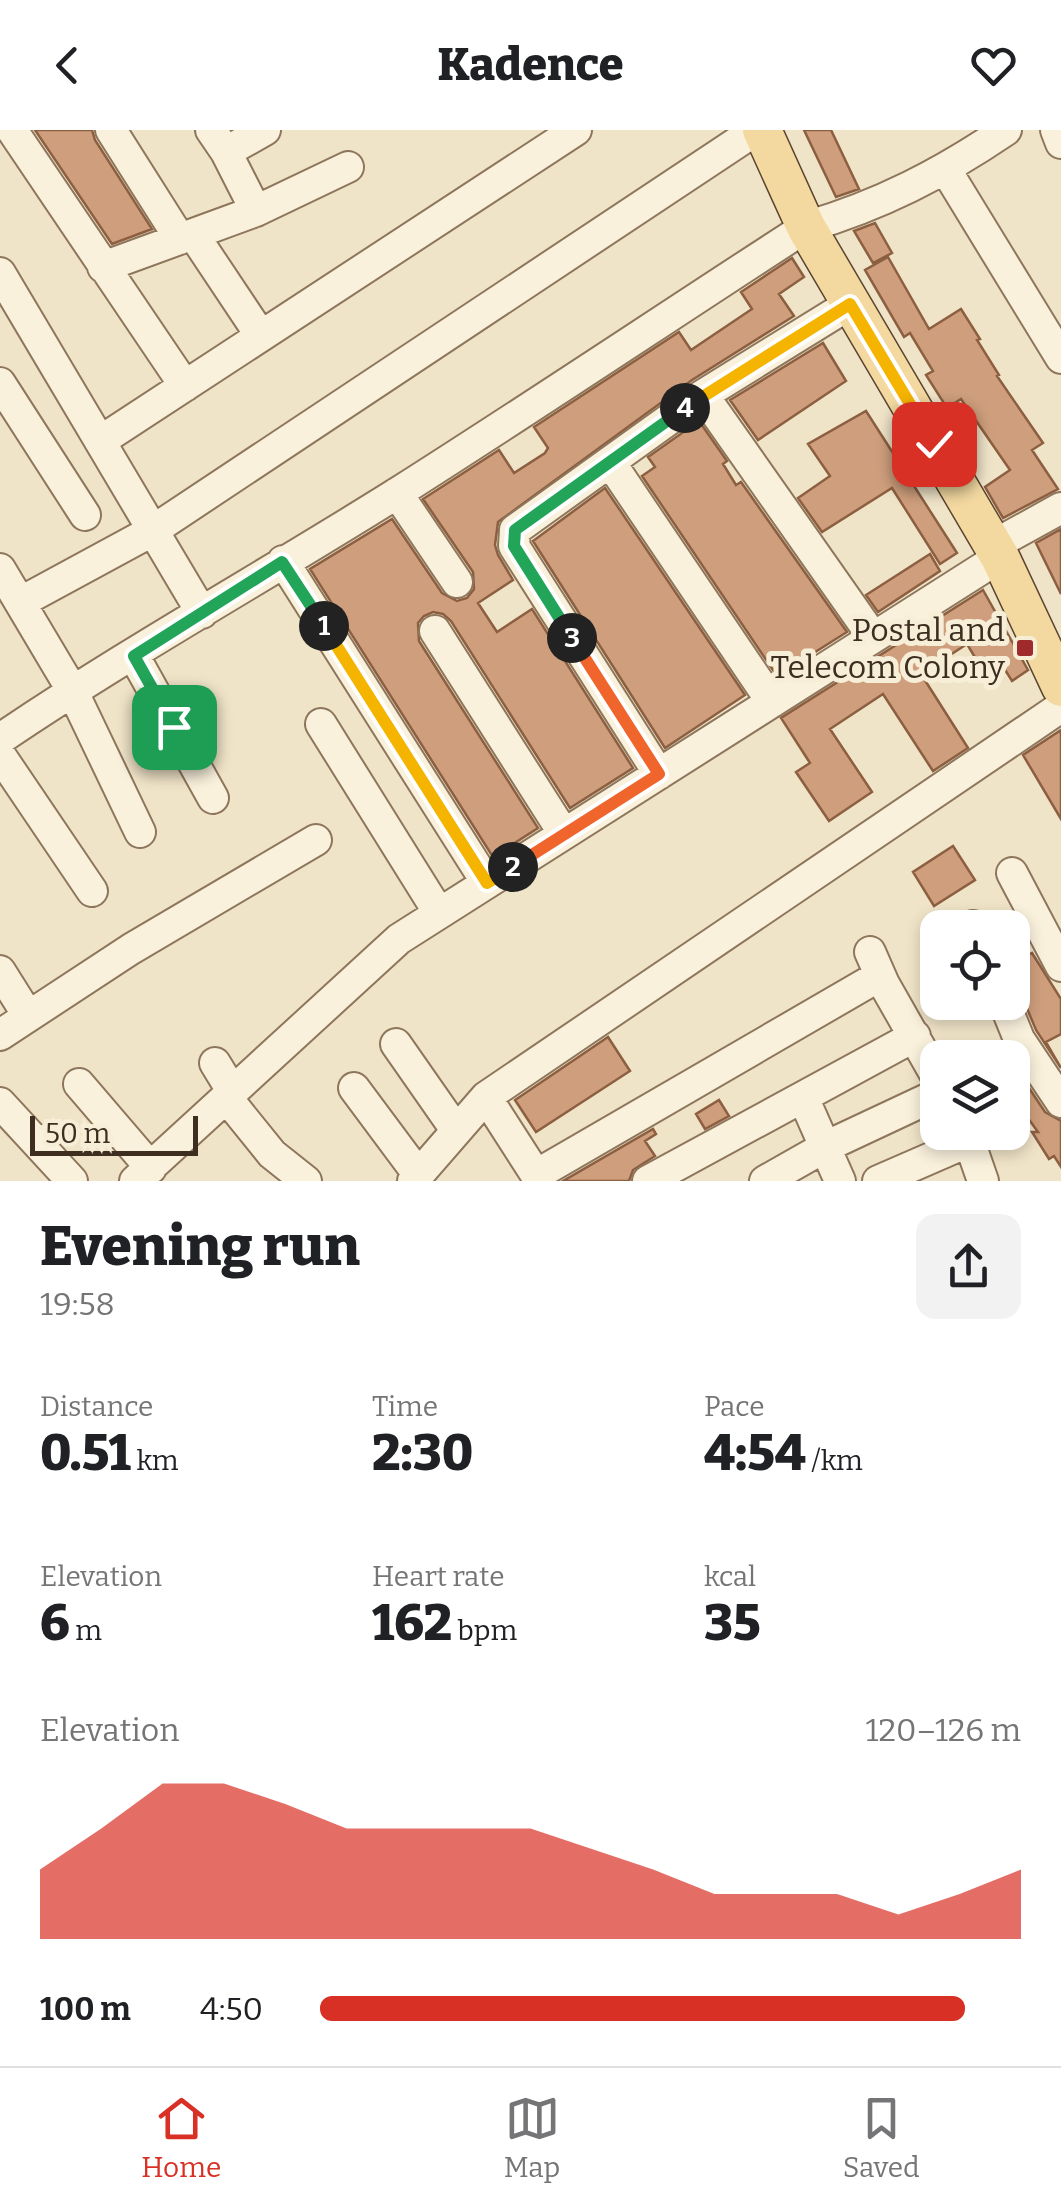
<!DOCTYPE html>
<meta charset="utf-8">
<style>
:root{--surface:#fff;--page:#f2f2f2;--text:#202124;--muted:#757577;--line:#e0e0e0;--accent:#d93025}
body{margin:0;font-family:Bitter,serif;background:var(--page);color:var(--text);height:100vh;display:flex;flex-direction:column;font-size:38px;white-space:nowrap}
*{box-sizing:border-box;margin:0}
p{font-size:32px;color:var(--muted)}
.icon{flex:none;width:55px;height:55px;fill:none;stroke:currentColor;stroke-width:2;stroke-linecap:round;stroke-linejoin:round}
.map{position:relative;height:1051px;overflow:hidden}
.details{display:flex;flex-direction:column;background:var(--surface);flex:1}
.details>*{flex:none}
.fabs{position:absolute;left:920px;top:780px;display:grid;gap:20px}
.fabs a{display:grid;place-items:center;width:110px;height:110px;border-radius:20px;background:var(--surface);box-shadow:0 5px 15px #0003;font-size:50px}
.scale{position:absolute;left:30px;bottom:25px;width:168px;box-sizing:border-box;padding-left:10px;border:5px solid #3d2e20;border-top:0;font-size:28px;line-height:35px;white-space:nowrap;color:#3d2e20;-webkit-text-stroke:8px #f7eed8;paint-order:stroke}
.pin{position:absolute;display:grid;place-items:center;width:85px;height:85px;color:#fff;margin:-42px;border-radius:20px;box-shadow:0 5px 15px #0006}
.km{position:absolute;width:50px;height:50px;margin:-25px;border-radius:50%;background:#222;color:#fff;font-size:28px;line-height:50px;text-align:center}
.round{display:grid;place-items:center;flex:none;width:105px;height:105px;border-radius:20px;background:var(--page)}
.head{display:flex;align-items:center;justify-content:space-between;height:170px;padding:0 40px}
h1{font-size:55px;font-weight:800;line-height:75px}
.stats{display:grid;grid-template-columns:repeat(3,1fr);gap:15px;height:170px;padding:10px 40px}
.stats div{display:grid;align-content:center}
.stats b{font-size:50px;font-weight:800}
.stats small{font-size:28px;font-weight:400}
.stats p{font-size:28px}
.chart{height:280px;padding:20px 40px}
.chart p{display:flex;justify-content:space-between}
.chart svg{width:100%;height:180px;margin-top:10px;fill:var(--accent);opacity:.7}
ul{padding:0 40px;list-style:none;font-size:32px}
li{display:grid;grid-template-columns:160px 120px 1fr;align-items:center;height:75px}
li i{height:25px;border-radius:12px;background:var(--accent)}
header{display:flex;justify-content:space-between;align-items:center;height:130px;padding:0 40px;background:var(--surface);font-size:45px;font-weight:800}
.tabs{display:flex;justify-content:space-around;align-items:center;height:140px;border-top:2px solid var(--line);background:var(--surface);font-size:28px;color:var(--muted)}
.tabs a{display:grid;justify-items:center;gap:5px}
.tabs .on{color:var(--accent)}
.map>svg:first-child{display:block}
.building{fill:#cf9f7d;stroke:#8d5f41;stroke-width:2.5}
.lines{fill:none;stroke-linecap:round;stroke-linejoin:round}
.minor-casing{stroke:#8d765c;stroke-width:34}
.major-casing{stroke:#5b4430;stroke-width:41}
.minor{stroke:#faf1dc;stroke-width:30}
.major{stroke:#f3d9a0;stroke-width:38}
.split-1-casing{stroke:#fff;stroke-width:20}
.split-2-casing{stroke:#fff;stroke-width:20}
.split-3-casing{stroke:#fff;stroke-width:20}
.split-4-casing{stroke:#fff;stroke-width:20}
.split-5-casing{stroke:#fff;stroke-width:20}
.split-1{stroke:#22a559;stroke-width:12}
.split-2{stroke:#f5b400;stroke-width:12}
.split-3{stroke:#f0652b;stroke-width:12}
.split-4{stroke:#22a559;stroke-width:12}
.split-5{stroke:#f5b400;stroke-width:12}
.poi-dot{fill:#9e2a2b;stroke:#f7eed8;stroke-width:4}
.labels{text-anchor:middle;stroke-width:10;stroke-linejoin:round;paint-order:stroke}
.poi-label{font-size:32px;fill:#3d2e20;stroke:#f7eed8;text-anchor:end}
</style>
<header><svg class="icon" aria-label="back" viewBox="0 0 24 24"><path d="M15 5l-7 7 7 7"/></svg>Kadence<svg class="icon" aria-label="heart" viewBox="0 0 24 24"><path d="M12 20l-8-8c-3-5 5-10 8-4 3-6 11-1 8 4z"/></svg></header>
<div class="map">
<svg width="1061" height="1051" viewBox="0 0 1061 1051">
<rect width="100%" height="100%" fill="#f0e4c8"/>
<!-- building -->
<path class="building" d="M 35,0 L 92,0 L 95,10 L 152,99 L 112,114 Z
M 804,0 L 831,0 L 859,59 L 836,67 Z
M 875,93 L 892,123 L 873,133 L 854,101 Z
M 888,127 L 929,199 L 961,179 L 980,209 L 977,210 L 999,245 L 997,246 L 1043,313 L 1032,320 L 1058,359 L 1003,388 L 985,357 L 1010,340 L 961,269 L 947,278 L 926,245 L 933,241 L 910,203 L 904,207 L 865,140 Z
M 792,128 L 804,147 L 779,164 L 794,186 L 692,250 L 498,392 L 495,415 L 498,425 L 513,450 L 478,473 L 497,502 L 532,479 L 633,638 L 570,678 L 451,491 L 443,484 L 433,482 L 424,486 L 418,493 L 419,511 L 538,698 L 493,727 L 310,439 L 392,389 L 442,463 L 457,471 L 467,468 L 474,459 L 473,442 L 423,369 L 499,320 L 514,343 L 545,323 L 548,318 L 534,297 L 679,202 L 691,220 L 752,179 L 741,162 Z
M 823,213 L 846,251 L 758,310 L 730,270 Z
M 866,281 L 957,423 L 940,434 L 892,358 L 822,402 L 798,368 L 830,346 L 808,314 Z
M 699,291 L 727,331 L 723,334 L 736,355 L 741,352 L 847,502 L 777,546 L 642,346 L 655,337 L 648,327 Z
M 605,358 L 745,565 L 665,618 L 533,411 Z
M 1061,399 L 1061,464 L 1036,413 Z
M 930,424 L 940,441 L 878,482 L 866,465 Z
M 983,460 L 1028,540 L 1012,551 L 999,530 L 982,539 L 967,514 L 921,544 L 968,618 L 933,641 L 883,564 L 830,599 L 872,662 L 829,691 L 796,642 L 810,633 L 781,588 Z
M 1061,600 L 1061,689 L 1023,625 Z
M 953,716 L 975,750 L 934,776 L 913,742 Z
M 1032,823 L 1061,869 L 1061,904 L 1046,912 L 1061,938 L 1036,900 L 1021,864 L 1012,856 L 1012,834 Z
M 608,907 L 630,941 L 536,1002 L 515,970 Z
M 1013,934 L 1045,982 L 1061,991 L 1061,1037 L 1054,1026 L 1049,1029 L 1032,1002 L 1038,1002 L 1012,966 Z
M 719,970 L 729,986 L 705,999 L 696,984 Z
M 653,999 L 656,1004 L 645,1011 L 655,1026 L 633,1040 L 629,1051 L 563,1051 Z"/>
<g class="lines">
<defs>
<path id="minor" d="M 12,0 L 185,256
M 111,0 L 180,109
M 211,0 L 226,22 L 265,0
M 1056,0 L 1061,13
M 226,22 L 256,81
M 946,40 L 1061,228
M 193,104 L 261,206
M 103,137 L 256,81 L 348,37
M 0,143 L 202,483
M 0,253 L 85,385
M 703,265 L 873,507
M 102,310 L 576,0
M 610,332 L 772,572
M 397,363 L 457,452
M 994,415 L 1061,378
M 283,431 L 487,753
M 0,439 L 72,560 L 140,702
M 21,472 L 152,401 L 756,0
M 435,501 L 564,704
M 134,526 L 213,668
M 321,594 L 439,783
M 0,609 C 130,521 267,445 399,362 C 536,275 670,185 806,97 C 881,75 941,44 1006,0
M 0,625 L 92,761
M 659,644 L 514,416 L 515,400 L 703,265 L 850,174
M 1012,743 L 1061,836
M 973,796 L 974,798
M 870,822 L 884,854
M 0,841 L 27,884
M 1004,872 L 1019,909 L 1061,972
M 0,905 L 131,819 L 316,710
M 396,914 L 456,1000
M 215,933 L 232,961
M 79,954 L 151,1038
M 354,958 L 418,1044
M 226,967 L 272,1024 L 306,1051
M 486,967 L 540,1051
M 803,967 L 840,1051
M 0,973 L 72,1051
M 966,1002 L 983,1051
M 536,1045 L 874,849 L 884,854 L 938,949
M 135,1051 L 399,809 L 1000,427
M 413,1051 L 486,967 L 1061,577
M 648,1051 L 915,906
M 765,1051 L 825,1017 L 938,964
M 878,1051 L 970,1011"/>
<path id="major" d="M 762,0 L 806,97 L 1000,427 L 1061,557"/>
</defs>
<!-- minor casing -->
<use href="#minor" class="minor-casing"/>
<!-- major casing -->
<use href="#major" class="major-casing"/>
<!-- minor -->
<use href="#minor" class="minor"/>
<!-- major -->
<use href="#major" class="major"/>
</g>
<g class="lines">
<defs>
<path id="split-1" d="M 174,597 L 134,526 L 282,432 L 324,496"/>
<path id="split-2" d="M 324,496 L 487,753 L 513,737"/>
<path id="split-3" d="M 513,737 L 659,644 L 572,508"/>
<path id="split-4" d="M 572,508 L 514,416 L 515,400 L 685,278"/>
<path id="split-5" d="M 685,278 L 850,174 L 934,314"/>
</defs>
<!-- split-1 casing -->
<use href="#split-1" class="split-1-casing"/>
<!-- split-2 casing -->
<use href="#split-2" class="split-2-casing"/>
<!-- split-3 casing -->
<use href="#split-3" class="split-3-casing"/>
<!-- split-4 casing -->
<use href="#split-4" class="split-4-casing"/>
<!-- split-5 casing -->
<use href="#split-5" class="split-5-casing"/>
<!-- split-1 -->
<use href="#split-1" class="split-1"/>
<!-- split-2 -->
<use href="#split-2" class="split-2"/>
<!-- split-3 -->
<use href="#split-3" class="split-3"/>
<!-- split-4 -->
<use href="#split-4" class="split-4"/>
<!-- split-5 -->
<use href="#split-5" class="split-5"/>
</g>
<!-- markers -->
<rect class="poi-dot" x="1015" y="508" width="20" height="20" rx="5"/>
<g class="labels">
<!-- poi labels -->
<g class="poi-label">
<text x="1005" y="511">Postal and<tspan x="1005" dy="37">Telecom Colony</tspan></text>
</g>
</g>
</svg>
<div class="fabs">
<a><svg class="icon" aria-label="locate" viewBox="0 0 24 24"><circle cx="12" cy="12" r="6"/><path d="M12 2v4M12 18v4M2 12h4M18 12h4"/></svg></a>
<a><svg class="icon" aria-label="layers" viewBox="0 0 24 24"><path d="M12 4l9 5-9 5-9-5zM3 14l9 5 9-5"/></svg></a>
</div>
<div class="scale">50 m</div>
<div class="pin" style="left:174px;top:597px;background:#1e9e55"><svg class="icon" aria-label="arrive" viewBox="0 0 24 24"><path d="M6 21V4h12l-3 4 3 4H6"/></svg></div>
<div class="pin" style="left:934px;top:314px;background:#d93025"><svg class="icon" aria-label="check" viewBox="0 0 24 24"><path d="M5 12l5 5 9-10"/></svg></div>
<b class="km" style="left:324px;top:496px">1</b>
<b class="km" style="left:513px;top:737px">2</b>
<b class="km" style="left:572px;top:508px">3</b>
<b class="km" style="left:685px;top:278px">4</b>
</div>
<section class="details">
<div class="head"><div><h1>Evening run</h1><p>19:58</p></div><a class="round"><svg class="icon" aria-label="share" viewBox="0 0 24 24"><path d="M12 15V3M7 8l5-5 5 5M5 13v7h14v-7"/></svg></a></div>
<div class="stats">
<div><p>Distance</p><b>0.51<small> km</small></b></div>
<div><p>Time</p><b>2:30</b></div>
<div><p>Pace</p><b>4:54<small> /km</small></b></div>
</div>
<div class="stats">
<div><p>Elevation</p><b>6<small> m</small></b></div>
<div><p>Heart rate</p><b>162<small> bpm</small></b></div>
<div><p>kcal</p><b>35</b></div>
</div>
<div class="chart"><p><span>Elevation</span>120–126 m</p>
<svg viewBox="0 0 160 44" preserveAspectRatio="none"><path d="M0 44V27L10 17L20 6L30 6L40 11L50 17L60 17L70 17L80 17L90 22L100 27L110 33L120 33L130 33L140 38L150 33L160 27V44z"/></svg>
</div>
<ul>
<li><b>100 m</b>4:50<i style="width:92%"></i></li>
</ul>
</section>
<nav class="tabs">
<a class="on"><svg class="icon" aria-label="home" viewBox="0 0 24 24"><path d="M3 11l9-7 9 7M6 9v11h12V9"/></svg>Home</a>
<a><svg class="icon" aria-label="map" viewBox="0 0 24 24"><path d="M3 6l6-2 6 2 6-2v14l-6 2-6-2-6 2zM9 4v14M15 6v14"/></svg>Map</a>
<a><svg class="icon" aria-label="saved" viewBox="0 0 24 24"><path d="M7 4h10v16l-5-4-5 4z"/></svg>Saved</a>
</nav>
